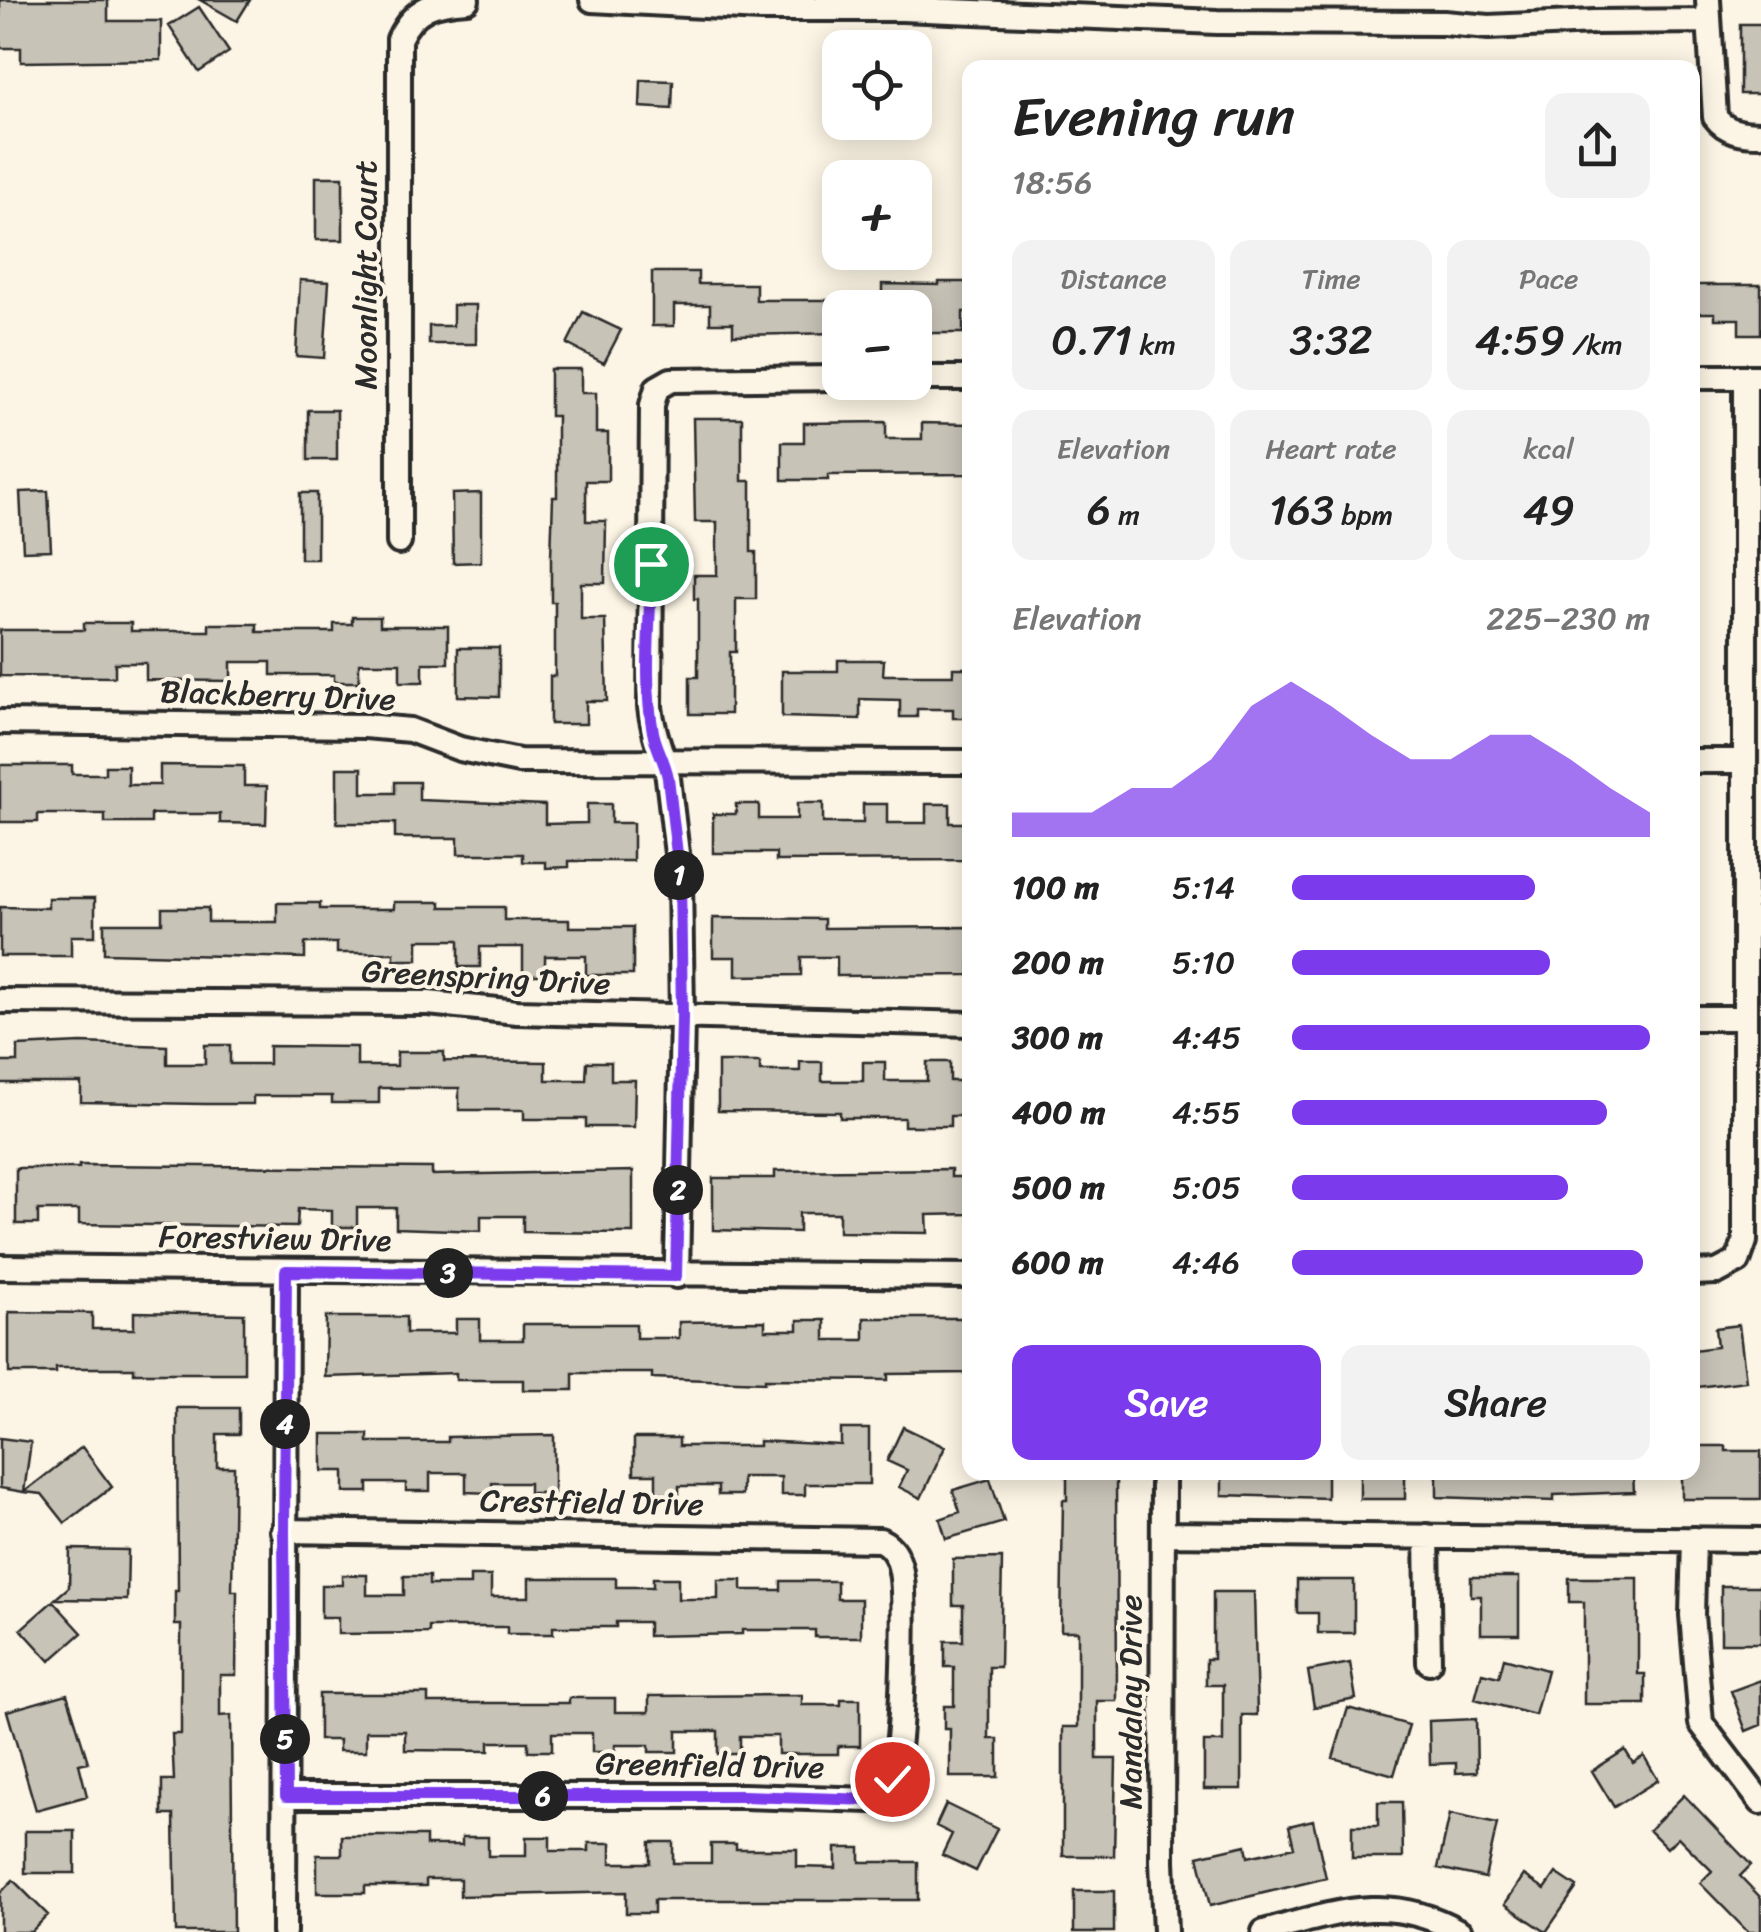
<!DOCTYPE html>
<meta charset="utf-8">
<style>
:root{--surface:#fff;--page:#f2f2f2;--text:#222;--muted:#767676;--accent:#7c3aed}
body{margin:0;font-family:Sriracha,sans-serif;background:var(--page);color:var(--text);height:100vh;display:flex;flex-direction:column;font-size:38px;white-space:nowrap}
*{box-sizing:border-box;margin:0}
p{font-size:32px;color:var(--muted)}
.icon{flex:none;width:55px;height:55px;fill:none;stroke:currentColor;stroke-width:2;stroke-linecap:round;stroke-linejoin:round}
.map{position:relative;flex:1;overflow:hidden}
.panel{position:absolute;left:962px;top:60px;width:738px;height:1420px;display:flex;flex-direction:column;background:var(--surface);border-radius:20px;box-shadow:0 5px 25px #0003}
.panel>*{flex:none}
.buttons{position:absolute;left:822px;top:30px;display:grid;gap:20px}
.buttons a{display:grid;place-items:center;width:110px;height:110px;border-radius:20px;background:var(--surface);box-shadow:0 5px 25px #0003;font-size:50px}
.pin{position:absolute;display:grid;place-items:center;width:85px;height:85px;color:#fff;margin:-42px;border:5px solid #fff;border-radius:50%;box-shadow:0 2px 10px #0007}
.km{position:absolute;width:50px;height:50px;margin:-25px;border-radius:50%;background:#222;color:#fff;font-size:28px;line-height:50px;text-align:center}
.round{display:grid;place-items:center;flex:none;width:105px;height:105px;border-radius:20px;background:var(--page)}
.summary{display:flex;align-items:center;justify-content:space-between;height:170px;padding:0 50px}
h1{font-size:55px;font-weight:600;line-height:75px}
.figures{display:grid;grid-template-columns:repeat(3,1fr);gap:15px;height:170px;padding:10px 50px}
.figures div{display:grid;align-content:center;border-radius:20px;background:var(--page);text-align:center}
.figures b{font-size:42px;font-weight:600}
.figures small{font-size:28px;font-weight:400}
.figures p{font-size:28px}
.chart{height:280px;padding:20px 50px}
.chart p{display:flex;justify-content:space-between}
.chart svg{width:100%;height:180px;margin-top:10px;fill:var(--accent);opacity:.7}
.primary-button{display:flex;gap:20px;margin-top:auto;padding:20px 50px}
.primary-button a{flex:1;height:115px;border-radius:20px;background:var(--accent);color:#fff;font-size:40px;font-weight:600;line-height:115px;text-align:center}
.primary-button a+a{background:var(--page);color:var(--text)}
ul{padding:0 50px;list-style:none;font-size:32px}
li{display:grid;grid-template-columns:160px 120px 1fr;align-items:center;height:75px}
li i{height:25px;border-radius:12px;background:var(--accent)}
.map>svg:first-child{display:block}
.building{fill:#c8c3b7;stroke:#2b2b2b;stroke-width:2.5}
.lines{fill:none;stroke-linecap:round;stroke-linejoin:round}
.street-casing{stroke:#2b2b2b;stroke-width:30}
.street{stroke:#fcf5e5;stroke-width:22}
.route-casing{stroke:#fff;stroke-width:20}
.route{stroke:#7c3aed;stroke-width:12}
.labels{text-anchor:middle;stroke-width:8;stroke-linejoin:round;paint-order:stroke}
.street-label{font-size:32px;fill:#2b2b2b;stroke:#fcf5e5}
</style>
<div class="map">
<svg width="1761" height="1932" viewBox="0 0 1761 1932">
<rect width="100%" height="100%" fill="#fcf5e5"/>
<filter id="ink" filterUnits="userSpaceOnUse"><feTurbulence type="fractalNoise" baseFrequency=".01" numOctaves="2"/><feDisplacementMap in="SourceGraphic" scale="20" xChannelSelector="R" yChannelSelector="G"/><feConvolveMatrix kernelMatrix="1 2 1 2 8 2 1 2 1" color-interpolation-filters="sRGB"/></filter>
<g filter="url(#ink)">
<!-- building -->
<path class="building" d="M 0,0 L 108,0 L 108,21 L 161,21 L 161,60 L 21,62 L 21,48 L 0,48 Z
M 200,0 L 250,0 L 237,21 Z
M 199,7 L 229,52 L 199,72 L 169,26 Z
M 1740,24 L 1761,24 L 1761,94 L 1740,94 Z
M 641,80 L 673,81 L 672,109 L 640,107 Z
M 316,177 L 343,177 L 343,240 L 316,240 Z
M 652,272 L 698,272 L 698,284 L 756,284 L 756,300 L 840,300 L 840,333 L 733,335 L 733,323 L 710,323 L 710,305 L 674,305 L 674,326 L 652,326 Z
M 300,280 L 329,282 L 324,358 L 296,356 Z
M 939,282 L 970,282 L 970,312 L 963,312 L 963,333 L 915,333 L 915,308 L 882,308 L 882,284 L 939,285 Z
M 1692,285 L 1761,285 L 1761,334 L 1739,334 L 1739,319 L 1715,319 L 1715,313 L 1692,313 Z
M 453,305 L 476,305 L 476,344 L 429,344 L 429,326 L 453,326 Z
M 583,312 L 621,330 L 604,363 L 567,344 Z
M 550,369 L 581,369 L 581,393 L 596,393 L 596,433 L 608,433 L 608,481 L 586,481 L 586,521 L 606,521 L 605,583 L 581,583 L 581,619 L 605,619 L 607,701 L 586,701 L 586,724 L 550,724 L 550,676 L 555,676 L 555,602 L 551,602 L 551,557 L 553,497 L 557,497 L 557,416 L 550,416 Z
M 308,410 L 337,410 L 337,460 L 308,460 Z
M 693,418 L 742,418 L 742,481 L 751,481 L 751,552 L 756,552 L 756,599 L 736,599 L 736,652 L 730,652 L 730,714 L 690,714 L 690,677 L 698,677 L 698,599 L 694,599 L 694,575 L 717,575 L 717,522 L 695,522 Z
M 886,422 L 886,439 L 922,439 L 922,423 L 970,424 L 970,474 L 828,475 L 828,480 L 782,480 L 782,442 L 804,442 L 804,423 Z
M 48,491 L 51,550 L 23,551 L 20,492 Z
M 300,493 L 317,493 L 317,559 L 300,559 Z
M 481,493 L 481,562 L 453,563 L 452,494 Z
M 352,617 L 380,617 L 380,626 L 448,626 L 448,663 L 423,663 L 423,682 L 400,682 L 400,663 L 359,663 L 359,682 L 334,682 L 334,675 L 271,675 L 271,662 L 231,662 L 231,681 L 146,680 L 146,663 L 115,663 L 115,677 L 0,676 L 0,630 L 84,630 L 84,623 L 131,623 L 131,631 L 209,631 L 209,624 L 257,624 L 257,632 L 334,632 L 334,624 L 352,624 Z
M 458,648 L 499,648 L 499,697 L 458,696 Z
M 838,660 L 884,660 L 883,675 L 953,675 L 953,668 L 970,668 L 970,718 L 953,718 L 953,709 L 917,709 L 917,717 L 900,717 L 900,700 L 860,699 L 860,719 L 782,717 L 782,671 L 838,671 Z
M 0,765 L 72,765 L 72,774 L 105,774 L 105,766 L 128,766 L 128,785 L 160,785 L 160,765 L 244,766 L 244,786 L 267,786 L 266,824 L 220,823 L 220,814 L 151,814 L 151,823 L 105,823 L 105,814 L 38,814 L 38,822 L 0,822 Z
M 337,768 L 362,768 L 362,793 L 395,793 L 395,782 L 419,782 L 419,800 L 545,805 L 545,824 L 587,823 L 587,804 L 611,804 L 611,823 L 633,823 L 633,861 L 569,861 L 569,867 L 546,868 L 546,862 L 523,862 L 523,854 L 458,854 L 458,838 L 395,838 L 395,823 L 337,823 Z
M 797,803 L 823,803 L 823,823 L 863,823 L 863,804 L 887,804 L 887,823 L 926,823 L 926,804 L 950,804 L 950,823 L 970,823 L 970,860 L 776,861 L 776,853 L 713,853 L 713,814 L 736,814 L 736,804 L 759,804 L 759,819 L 797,819 Z
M 48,898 L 95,898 L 95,936 L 71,936 L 71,956 L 0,956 L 0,907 L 48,908 Z
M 394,902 L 441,902 L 441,907 L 504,907 L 504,920 L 569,920 L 569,927 L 633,927 L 633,975 L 586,975 L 586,956 L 545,956 L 545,975 L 523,975 L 523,947 L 480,947 L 480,967 L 459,967 L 459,940 L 418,940 L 418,960 L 394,960 L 394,953 L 337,953 L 337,943 L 305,943 L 305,958 L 104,953 L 104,923 L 162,923 L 162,908 L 208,908 L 208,922 L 277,922 L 277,903 L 320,903 L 320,909 L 394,909 Z
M 713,918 L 824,919 L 824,928 L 970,927 L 970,975 L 837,976 L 837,957 L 801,957 L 801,975 L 736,976 L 736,957 L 713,957 Z
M 81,1043 L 167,1046 L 167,1064 L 205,1064 L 205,1045 L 230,1045 L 230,1064 L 269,1064 L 269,1046 L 357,1047 L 357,1066 L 397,1066 L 397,1052 L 444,1052 L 444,1061 L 546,1062 L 546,1080 L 586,1080 L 587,1062 L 611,1062 L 611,1080 L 635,1080 L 634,1127 L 586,1127 L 586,1119 L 524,1119 L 524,1110 L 459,1110 L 459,1088 L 379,1088 L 379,1103 L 332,1103 L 332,1096 L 253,1096 L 253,1104 L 205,1104 L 81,1102 L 81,1083 L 0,1083 L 0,1062 L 18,1062 L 18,1046 Z
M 718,1062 L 760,1062 L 760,1071 L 800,1071 L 800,1062 L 822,1062 L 822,1081 L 863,1081 L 863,1062 L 885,1062 L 885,1081 L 927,1081 L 927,1062 L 950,1062 L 950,1081 L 970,1081 L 970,1116 L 950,1116 L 950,1126 L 904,1126 L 904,1118 L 840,1118 L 840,1112 L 718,1111 Z
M 79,1165 L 432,1168 L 432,1175 L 633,1171 L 633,1233 L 523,1232 L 523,1216 L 481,1216 L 481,1231 L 396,1228 L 396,1208 L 357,1208 L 357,1227 L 332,1227 L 332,1210 L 298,1209 L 297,1227 L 79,1224 L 79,1210 L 38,1210 L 38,1224 L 16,1224 L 16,1168 L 79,1168 Z
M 951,1169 L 951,1177 L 970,1177 L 970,1214 L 927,1215 L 928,1233 L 839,1232 L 839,1213 L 799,1213 L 799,1232 L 713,1230 L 713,1178 L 775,1178 L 775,1171 Z
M 9,1312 L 92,1313 L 92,1329 L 134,1329 L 134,1312 L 244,1314 L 244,1373 L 134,1373 L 134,1368 L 56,1368 L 56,1373 L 9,1373 Z
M 326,1317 L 406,1317 L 406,1333 L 456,1333 L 456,1319 L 480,1319 L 480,1340 L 523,1340 L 523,1324 L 636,1324 L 636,1338 L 679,1338 L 679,1322 L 765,1321 L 765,1330 L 798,1330 L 798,1320 L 825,1320 L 825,1340 L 864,1340 L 864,1318 L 970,1318 L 970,1373 L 888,1374 L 888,1380 L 765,1379 L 765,1382 L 652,1378 L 652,1373 L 573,1373 L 573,1390 L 523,1390 L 523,1380 L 456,1380 L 456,1373 L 325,1377 Z
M 1739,1325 L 1746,1381 L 1697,1387 L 1693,1350 L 1717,1347 L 1715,1328 Z
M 177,1408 L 239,1408 L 239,1434 L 217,1434 L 217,1467 L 234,1467 L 232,1591 L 237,1591 L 236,1675 L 220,1675 L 220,1716 L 231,1715 L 233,1932 L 176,1932 L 174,1815 L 162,1815 L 162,1780 L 174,1780 L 172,1734 L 181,1734 L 181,1625 L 175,1625 L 175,1591 L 178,1591 Z
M 903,1427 L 945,1447 L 921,1498 L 899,1487 L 907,1470 L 887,1461 Z
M 841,1429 L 869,1429 L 869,1484 L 805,1484 L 805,1495 L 781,1495 L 781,1477 L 742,1477 L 742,1495 L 718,1495 L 718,1486 L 679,1486 L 679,1494 L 656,1494 L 656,1474 L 634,1474 L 634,1438 L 679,1438 L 679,1446 L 759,1446 L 759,1441 L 841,1445 Z
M 322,1434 L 368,1434 L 368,1442 L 448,1442 L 448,1437 L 554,1435 L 554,1493 L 529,1493 L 529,1483 L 492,1483 L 492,1493 L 466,1492 L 466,1473 L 430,1473 L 430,1491 L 406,1491 L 406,1483 L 368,1483 L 368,1492 L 344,1492 L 344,1471 L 322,1471 Z
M 0,1438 L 31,1442 L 24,1492 L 0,1488 Z
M 1692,1446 L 1726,1446 L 1726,1451 L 1761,1451 L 1761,1499 L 1682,1499 L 1682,1472 L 1692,1472 Z
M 82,1447 L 112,1487 L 65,1523 L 42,1494 L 24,1492 Z
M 1067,1472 L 1116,1472 L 1117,1701 L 1097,1701 L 1097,1759 L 1116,1759 L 1114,1856 L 1063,1856 L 1063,1727 L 1078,1727 L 1078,1631 L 1061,1631 L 1063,1500 L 1067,1500 Z
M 1222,1472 L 1327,1472 L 1327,1498 L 1222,1495 Z
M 1360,1472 L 1405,1472 L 1405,1499 L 1360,1499 Z
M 1437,1472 L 1633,1472 L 1634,1492 L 1554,1495 L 1554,1501 L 1437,1497 Z
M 990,1479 L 1004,1522 L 946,1539 L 940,1519 L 960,1512 L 953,1490 Z
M 70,1549 L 128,1550 L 127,1600 L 55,1599 L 69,1587 Z
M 1002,1558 L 1000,1667 L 989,1667 L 989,1739 L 998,1739 L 998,1777 L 950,1777 L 950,1729 L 944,1729 L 944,1706 L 954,1706 L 954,1667 L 945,1667 L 945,1641 L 963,1641 L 963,1605 L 953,1605 L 953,1559 Z
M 342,1575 L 367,1575 L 367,1595 L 404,1595 L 404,1576 L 429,1576 L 429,1585 L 470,1585 L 470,1576 L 491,1576 L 491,1597 L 529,1597 L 529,1578 L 616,1578 L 616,1587 L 653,1587 L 653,1578 L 678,1578 L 678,1599 L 718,1599 L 718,1580 L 742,1580 L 742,1590 L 781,1590 L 781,1581 L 837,1581 L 837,1599 L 861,1599 L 861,1637 L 815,1637 L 815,1630 L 742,1630 L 742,1634 L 648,1636 L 648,1622 L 616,1622 L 616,1627 L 553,1627 L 553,1634 L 507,1634 L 507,1627 L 429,1627 L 429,1633 L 338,1634 L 338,1617 L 321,1617 L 321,1585 L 342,1585 Z
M 1471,1577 L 1519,1577 L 1519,1634 L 1481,1634 L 1481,1596 L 1471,1596 Z
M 1569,1578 L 1638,1578 L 1638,1674 L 1645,1674 L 1645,1704 L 1584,1704 L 1584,1602 L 1569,1602 Z
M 1297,1580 L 1354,1580 L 1354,1633 L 1318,1633 L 1318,1613 L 1297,1613 Z
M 1721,1586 L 1761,1586 L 1761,1643 L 1721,1643 Z
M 1213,1592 L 1254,1592 L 1257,1715 L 1242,1715 L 1242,1789 L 1204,1789 L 1204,1742 L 1223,1742 L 1223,1685 L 1206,1685 L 1206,1659 L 1213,1659 Z
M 53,1601 L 82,1633 L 50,1661 L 21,1629 Z
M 1504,1658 L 1547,1670 L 1535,1715 L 1475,1699 L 1482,1673 L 1499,1677 Z
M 1350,1663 L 1356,1699 L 1314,1707 L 1308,1671 Z
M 1761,1680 L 1761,1725 L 1746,1731 L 1731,1691 Z
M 67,1694 L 88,1762 L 79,1764 L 87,1796 L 36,1810 L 7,1711 Z
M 319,1694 L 428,1694 L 428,1703 L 569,1703 L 569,1698 L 615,1698 L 615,1712 L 649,1712 L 649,1696 L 802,1695 L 802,1705 L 841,1705 L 841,1699 L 860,1699 L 860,1746 L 838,1746 L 838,1754 L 778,1754 L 778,1736 L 740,1736 L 740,1754 L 718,1754 L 718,1731 L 677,1731 L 677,1752 L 649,1752 L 649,1745 L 615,1745 L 615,1752 L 592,1752 L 592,1733 L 552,1733 L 552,1751 L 528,1751 L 528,1742 L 489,1742 L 489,1751 L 405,1750 L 405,1731 L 366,1731 L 366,1751 L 339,1751 L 339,1740 L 319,1740 Z
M 1348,1708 L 1409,1725 L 1394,1775 L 1333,1758 Z
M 1476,1719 L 1477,1772 L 1456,1773 L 1456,1763 L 1430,1764 L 1429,1721 Z
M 1625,1750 L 1633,1763 L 1644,1756 L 1658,1780 L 1614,1807 L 1592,1771 Z
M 1684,1795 L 1751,1865 L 1740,1876 L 1761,1898 L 1761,1932 L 1748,1932 L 1700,1883 L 1712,1871 L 1678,1837 L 1667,1848 L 1649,1830 Z
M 1378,1802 L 1402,1802 L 1403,1858 L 1352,1858 L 1352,1826 L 1378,1826 Z
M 946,1804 L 997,1829 L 976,1871 L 942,1855 L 952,1834 L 936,1826 Z
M 1450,1814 L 1497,1824 L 1485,1878 L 1438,1868 Z
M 1313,1820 L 1326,1878 L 1210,1906 L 1198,1856 L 1246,1845 L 1248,1857 L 1294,1847 L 1289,1826 Z
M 25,1831 L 75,1831 L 75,1873 L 25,1873 Z
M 342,1836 L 426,1836 L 426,1845 L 462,1845 L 462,1837 L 488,1837 L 488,1856 L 526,1856 L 526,1837 L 550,1837 L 550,1851 L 589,1851 L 589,1843 L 611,1843 L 611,1863 L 650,1863 L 650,1842 L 673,1842 L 673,1863 L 711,1863 L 711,1844 L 736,1844 L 736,1849 L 797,1849 L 797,1867 L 836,1868 L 836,1848 L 860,1848 L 860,1862 L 918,1862 L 918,1900 L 654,1900 L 654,1913 L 626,1913 L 626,1892 L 460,1896 L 460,1879 L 426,1879 L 426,1886 L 365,1886 L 365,1893 L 317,1893 L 317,1855 L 342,1855 Z
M 1556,1873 L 1577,1887 L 1546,1932 L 1505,1904 L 1524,1875 L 1545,1889 Z
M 13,1880 L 48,1915 L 31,1932 L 0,1932 L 0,1893 Z
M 1074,1891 L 1114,1891 L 1114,1932 L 1074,1932 Z"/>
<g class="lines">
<defs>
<path id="street" d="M 592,0 L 761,9 L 902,9 L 1217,22 L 1444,23 L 1489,27 L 1594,22 L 1709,21
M 1708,0 L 1715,117 C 1726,132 1743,134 1761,134
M 1692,377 L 1761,377
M 915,378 L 970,378
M 399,542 L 399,39 C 414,7 435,2 467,0
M 0,722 L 365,726 L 410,730 L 460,749 L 519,761 L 970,762
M 1692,761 L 1744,761
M 0,1001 L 428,1003 L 517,1012 L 970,1024
M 1692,1018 L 1743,1018
M 0,1267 L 970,1276
M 1692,1273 L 1717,1272 L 1738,1261 L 1745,1241 L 1745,377
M 677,1276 L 682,1017 L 680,879 L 668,778 C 663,752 653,735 650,707 L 652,405 L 657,388 L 671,380 L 840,378
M 1163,1472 L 1162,1861 L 1165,1932
M 283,1531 L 880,1540 C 895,1547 900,1561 902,1578 C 906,1612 903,1760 890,1787 C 886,1796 880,1797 872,1800 L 743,1796 L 286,1796
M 1164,1534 L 1761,1540
M 1427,1536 L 1429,1662
M 1694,1539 L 1692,1615 L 1701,1723 L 1761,1802
M 284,1932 L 286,1271
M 1264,1932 C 1337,1912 1390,1892 1460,1932"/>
</defs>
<!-- street casing -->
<use href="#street" class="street-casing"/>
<!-- street -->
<use href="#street" class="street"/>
</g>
</g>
<g class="lines" filter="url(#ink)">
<defs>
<path id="route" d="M 651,564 C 651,618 643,679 653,732 C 656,748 665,761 668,778 L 680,879 L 682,1017 L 676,1276 L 286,1271 L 284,1531 L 286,1796 L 743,1796 L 872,1800 L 884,1796 L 892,1779"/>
</defs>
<!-- route casing -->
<use href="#route" class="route-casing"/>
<!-- route -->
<use href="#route" class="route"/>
</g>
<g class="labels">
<!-- street labels -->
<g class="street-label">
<text transform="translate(365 275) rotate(-90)" y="11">Moonlight Court</text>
<text transform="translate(278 695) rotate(2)" y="11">Blackberry Drive</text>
<text transform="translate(486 977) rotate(3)" y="11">Greenspring Drive</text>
<text transform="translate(275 1238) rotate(1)" y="11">Forestview Drive</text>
<text transform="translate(592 1502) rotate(1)" y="11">Crestfield Drive</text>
<text transform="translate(1130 1702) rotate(-90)" y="11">Mandalay Drive</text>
<text transform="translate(710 1765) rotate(1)" y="11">Greenfield Drive</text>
</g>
</g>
</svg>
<div class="buttons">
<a><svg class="icon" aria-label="locate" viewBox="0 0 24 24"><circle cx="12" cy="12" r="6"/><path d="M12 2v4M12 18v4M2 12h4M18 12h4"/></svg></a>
<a>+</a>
<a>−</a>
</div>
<div class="pin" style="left:651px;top:564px;background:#1e9e55"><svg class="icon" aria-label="arrive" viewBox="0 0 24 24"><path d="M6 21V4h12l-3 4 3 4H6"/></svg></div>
<div class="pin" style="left:892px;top:1779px;background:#d93025"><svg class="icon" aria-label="check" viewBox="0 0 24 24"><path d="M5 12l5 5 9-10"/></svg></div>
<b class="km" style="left:679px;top:875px">1</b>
<b class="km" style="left:678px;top:1190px">2</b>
<b class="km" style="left:448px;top:1273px">3</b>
<b class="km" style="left:285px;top:1424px">4</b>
<b class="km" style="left:285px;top:1739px">5</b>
<b class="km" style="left:543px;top:1796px">6</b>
<section class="panel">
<div class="summary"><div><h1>Evening run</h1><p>18:56</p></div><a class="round"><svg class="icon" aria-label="share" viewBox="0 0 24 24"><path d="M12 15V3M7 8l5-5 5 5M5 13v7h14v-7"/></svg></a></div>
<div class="figures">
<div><p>Distance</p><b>0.71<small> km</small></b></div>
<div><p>Time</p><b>3:32</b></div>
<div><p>Pace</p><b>4:59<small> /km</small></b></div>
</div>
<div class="figures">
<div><p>Elevation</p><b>6<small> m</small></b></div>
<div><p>Heart rate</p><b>163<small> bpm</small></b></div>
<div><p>kcal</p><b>49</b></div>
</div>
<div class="chart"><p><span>Elevation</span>225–230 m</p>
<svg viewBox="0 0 160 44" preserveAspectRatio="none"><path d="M0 44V38L10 38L20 38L30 32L40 32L50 25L60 12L70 6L80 12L90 19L100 25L110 25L120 19L130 19L140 25L150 32L160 38V44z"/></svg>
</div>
<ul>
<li><b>100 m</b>5:14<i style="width:68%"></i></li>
<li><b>200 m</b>5:10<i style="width:72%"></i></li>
<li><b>300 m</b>4:45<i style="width:100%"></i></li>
<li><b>400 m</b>4:55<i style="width:88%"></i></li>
<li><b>500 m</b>5:05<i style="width:77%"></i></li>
<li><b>600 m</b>4:46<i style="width:98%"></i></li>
</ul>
<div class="primary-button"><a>Save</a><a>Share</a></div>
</section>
</div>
